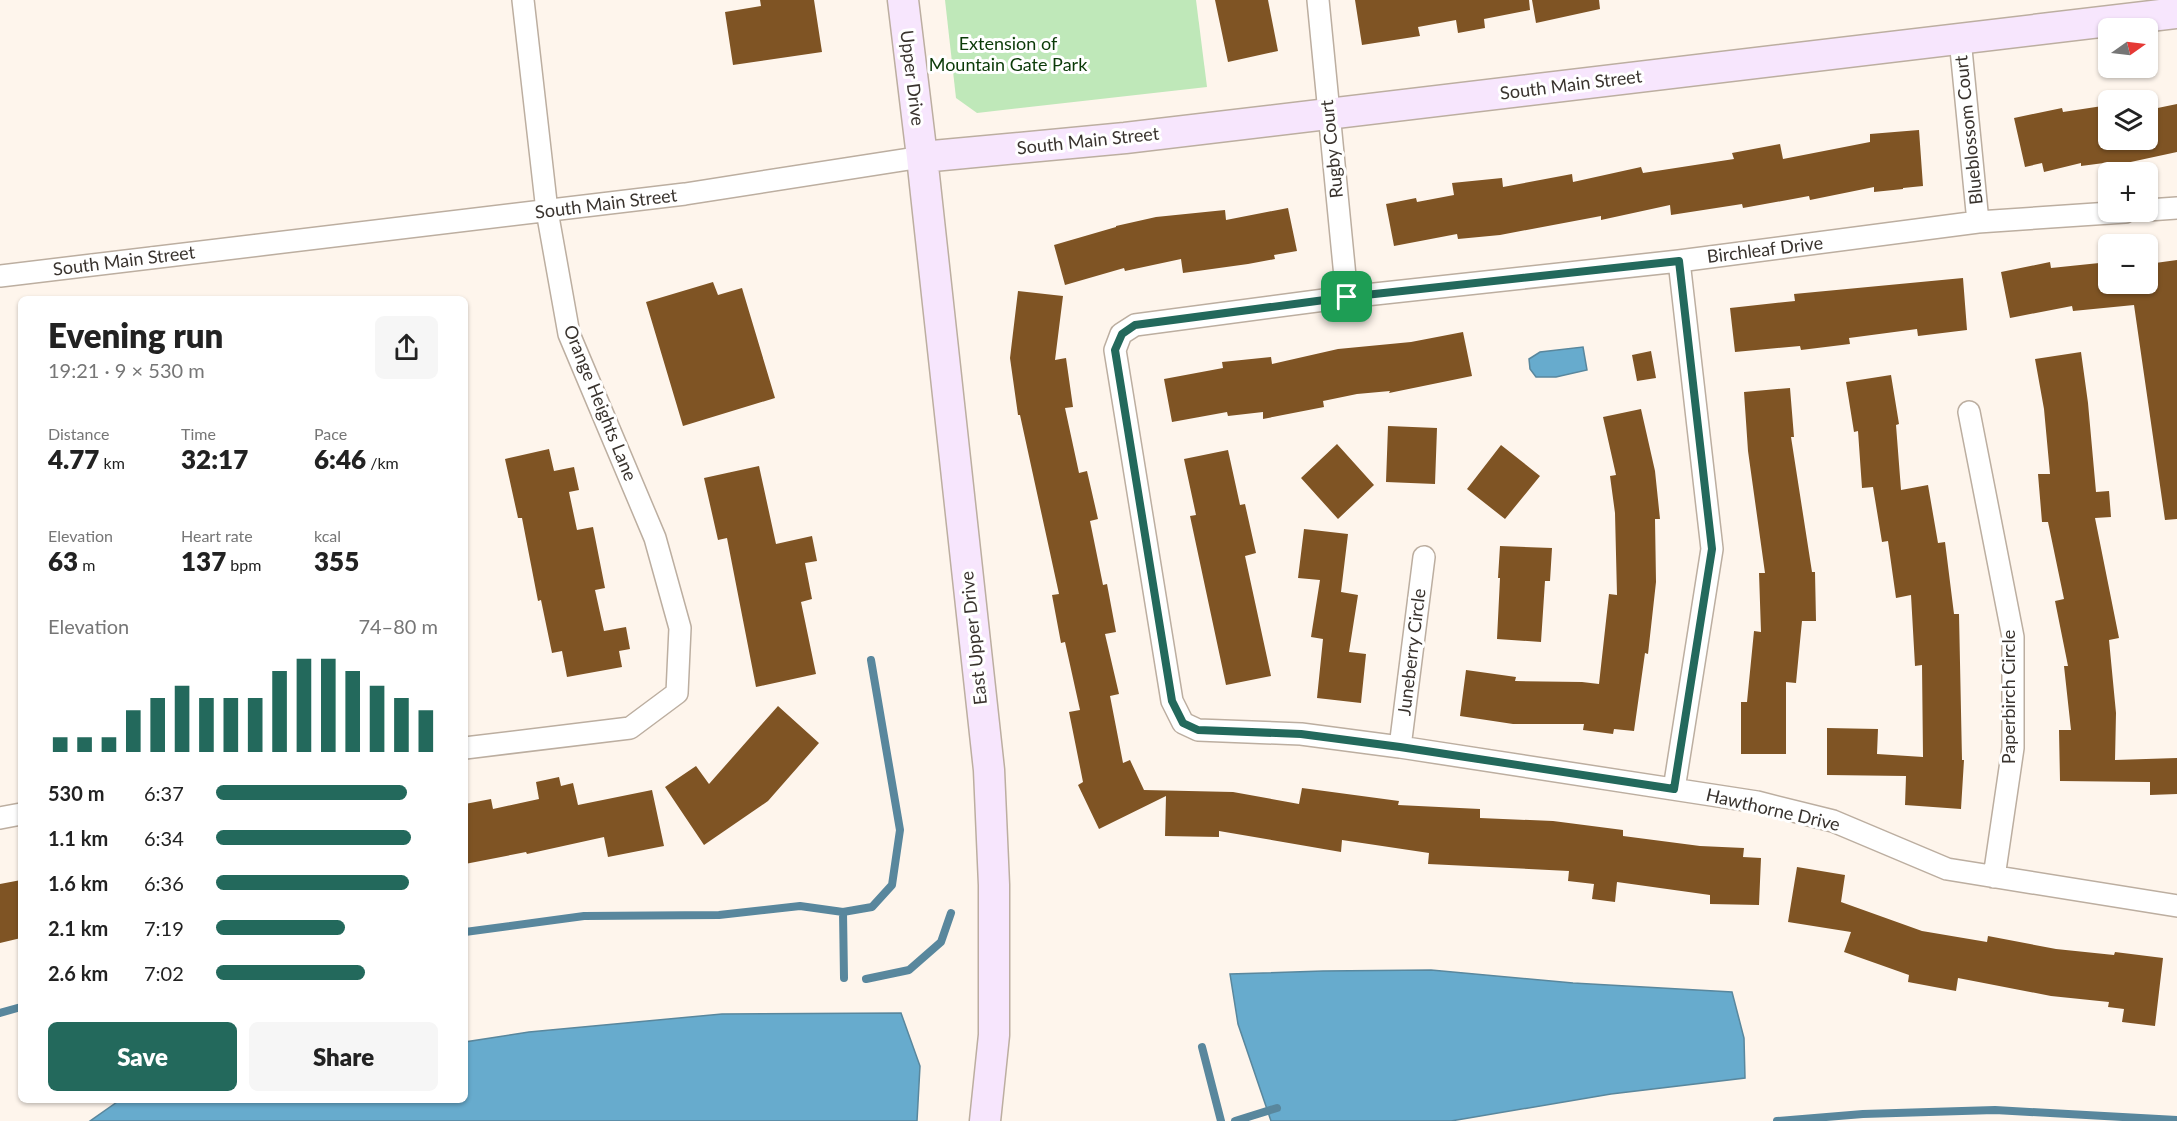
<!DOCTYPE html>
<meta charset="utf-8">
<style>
:root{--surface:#fff;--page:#f6f6f6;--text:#222;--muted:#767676;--accent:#23695c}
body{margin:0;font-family:Lato,sans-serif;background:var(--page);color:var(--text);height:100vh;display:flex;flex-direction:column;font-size:22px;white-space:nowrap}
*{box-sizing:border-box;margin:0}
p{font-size:20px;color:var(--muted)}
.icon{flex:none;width:33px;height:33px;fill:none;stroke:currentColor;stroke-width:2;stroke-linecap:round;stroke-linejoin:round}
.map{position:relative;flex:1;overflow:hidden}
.sheet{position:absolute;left:18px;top:296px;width:450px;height:807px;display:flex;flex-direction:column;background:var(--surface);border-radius:9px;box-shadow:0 2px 4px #0004}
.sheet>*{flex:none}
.needle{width:39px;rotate:76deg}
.tools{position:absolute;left:2098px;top:18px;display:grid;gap:12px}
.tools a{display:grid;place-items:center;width:60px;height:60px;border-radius:9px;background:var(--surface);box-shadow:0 2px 4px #0004;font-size:30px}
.pin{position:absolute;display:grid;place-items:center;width:51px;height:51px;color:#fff;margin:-26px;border-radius:12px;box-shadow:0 3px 9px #0006}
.round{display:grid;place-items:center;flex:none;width:63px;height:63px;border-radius:9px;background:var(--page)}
.headline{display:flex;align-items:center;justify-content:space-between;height:102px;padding:0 30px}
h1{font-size:33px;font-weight:800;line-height:45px}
.metrics{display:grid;grid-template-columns:repeat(3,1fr);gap:9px;height:102px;padding:6px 30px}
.metrics div{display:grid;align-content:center}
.metrics b{font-size:26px;font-weight:800}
.metrics small{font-size:16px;font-weight:400}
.metrics p{font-size:16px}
.chart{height:168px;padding:12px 30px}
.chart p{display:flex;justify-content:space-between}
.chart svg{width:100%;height:108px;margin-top:6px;stroke:var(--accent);stroke-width:6}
.button{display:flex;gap:12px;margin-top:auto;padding:12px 30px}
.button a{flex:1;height:69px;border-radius:9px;background:var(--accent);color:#fff;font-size:24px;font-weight:800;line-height:69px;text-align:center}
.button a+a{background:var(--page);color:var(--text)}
ul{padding:0 30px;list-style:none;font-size:20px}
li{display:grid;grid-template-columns:96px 72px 1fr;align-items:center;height:45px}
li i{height:15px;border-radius:8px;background:var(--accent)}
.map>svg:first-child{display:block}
.green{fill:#bfe8b9}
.water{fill:#67abcd;stroke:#59879d;stroke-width:1.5}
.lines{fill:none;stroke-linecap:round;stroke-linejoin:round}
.stream{stroke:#59879d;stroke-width:8}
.building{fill:#7f5424}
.minor-casing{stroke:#bcaea0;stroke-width:24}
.secondary-casing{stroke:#bcaea0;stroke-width:33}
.minor{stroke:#fff;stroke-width:21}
.secondary{stroke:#f7e6fd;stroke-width:30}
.route-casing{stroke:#fff;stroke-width:12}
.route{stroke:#23695c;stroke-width:8}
.labels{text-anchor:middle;stroke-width:6;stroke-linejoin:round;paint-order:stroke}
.park-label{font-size:18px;fill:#0b3a08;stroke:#fff}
.street-label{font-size:18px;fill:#39332e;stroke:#fff}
</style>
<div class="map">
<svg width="2177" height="1121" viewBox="0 0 2177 1121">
<rect width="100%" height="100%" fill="#fef5ec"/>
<!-- green -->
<path class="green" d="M 945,0 L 1196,0 L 1207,87 L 977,113 L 956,98 Z"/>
<!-- water -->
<path class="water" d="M 1583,347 L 1587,370 L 1556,377 L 1536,377 L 1530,369 L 1529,359 L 1540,352 Z
M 1431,970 L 1573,983 L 1732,992 L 1744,1038 L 1745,1078 L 1611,1094 L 1451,1121 L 1271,1121 L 1238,1024 L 1230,974 L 1323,971 Z
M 901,1013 L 920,1066 L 917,1121 L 90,1121 L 120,1100 L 465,1100 L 465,1042 L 529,1032 L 722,1014 Z"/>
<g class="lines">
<!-- stream -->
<path class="stream" d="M 465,932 L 584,916 L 719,915 L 800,906 L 843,912
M 844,978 L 843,912 L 872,907 L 892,885 L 900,830 L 871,660
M 866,979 L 909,970 L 941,942 L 951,913
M 0,1013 L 21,1007
M 1202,1047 L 1221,1121
M 1235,1121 L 1277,1108
M 1777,1121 L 1863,1114 L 1995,1110 L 2177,1120"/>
</g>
<!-- building -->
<path class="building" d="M 760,0 L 814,0 L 822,52 L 733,65 L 725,12 L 761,6 Z
M 1215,0 L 1268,0 L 1278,51 L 1228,62 Z
M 1355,0 L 1529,0 L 1530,10 L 1484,19 L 1485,28 L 1458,33 L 1456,20 L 1418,27 L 1420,36 L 1362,45 Z
M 1532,0 L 1599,0 L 1600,9 L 1536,23 Z
M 2177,104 L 2177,152 L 2126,163 L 2105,165 L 2104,163 L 2081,166 L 2081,163 L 2044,172 L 2042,163 L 2025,167 L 2014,118 L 2062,108 L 2063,112 L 2109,105 L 2109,140 L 2148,140 L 2148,110 Z
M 1919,130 L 1923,186 L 1903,188 L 1903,189 L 1874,192 L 1874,187 L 1810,200 L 1809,196 L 1743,208 L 1742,204 L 1671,215 L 1670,205 L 1601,220 L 1601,216 L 1500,235 L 1458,239 L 1457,234 L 1394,246 L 1386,204 L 1416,198 L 1417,202 L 1454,195 L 1452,183 L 1502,178 L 1503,187 L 1572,174 L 1573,182 L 1641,167 L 1643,173 L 1734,159 L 1732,153 L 1780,144 L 1783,159 L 1870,142 L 1870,134 Z
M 1288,208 L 1297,251 L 1274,255 L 1275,259 L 1248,264 L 1183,273 L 1181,259 L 1125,271 L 1124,268 L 1065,285 L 1054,245 L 1116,227 L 1116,226 L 1156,217 L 1225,210 L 1226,220 Z
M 2177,260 L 2177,519 L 2165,520 L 2134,305 L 2073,311 L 2072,306 L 2010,318 L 2001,272 L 2050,262 L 2051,268 L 2109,262 L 2109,284 L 2148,284 L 2148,264 Z
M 1963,278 L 1967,330 L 1918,336 L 1917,329 L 1849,338 L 1850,344 L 1801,350 L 1800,346 L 1735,352 L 1730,308 L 1795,301 L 1794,294 Z
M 713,282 L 718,295 L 742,288 L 775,398 L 683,426 L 646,302 Z
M 1018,291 L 1063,296 L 1055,360 L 1066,358 L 1073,407 L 1065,408 L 1079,473 L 1087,471 L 1098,519 L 1090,521 L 1103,585 L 1107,584 L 1116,632 L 1105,634 L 1119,694 L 1110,696 L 1123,763 L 1130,760 L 1144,790 L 1233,792 L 1299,804 L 1302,788 L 1399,801 L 1398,805 L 1480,809 L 1480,818 L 1553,821 L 1623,830 L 1623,836 L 1700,846 L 1744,848 L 1743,857 L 1761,858 L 1759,905 L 1710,904 L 1710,895 L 1617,882 L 1615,902 L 1592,899 L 1594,884 L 1568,881 L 1569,871 L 1428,864 L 1429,853 L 1342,840 L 1341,852 L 1219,831 L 1219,837 L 1165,836 L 1166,796 L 1099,829 L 1078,785 L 1083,782 L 1069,712 L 1080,710 L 1065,642 L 1061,643 L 1052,595 L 1059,594 L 1020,415 L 1018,415 L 1010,358 Z
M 1463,332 L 1472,376 L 1389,393 L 1390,391 L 1357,394 L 1323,401 L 1324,407 L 1263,419 L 1263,412 L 1228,416 L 1227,412 L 1172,422 L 1164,379 L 1223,368 L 1222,362 L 1271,357 L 1272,364 L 1338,349 L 1411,342 Z
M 1651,351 L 1656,378 L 1637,381 L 1632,355 Z
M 2081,352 L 2088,403 L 2096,492 L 2109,491 L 2111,517 L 2095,518 L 2119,638 L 2109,640 L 2116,713 L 2115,760 L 2177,758 L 2177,794 L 2150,795 L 2150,782 L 2060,781 L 2059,730 L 2071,730 L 2064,666 L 2068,666 L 2055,601 L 2064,599 L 2048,522 L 2042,522 L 2038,474 L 2050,474 L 2044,409 L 2035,359 Z
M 1891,375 L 1899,424 L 1896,425 L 1901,490 L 1928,485 L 1938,543 L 1945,542 L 1954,614 L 1959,614 L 1962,760 L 1964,760 L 1961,809 L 1905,805 L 1906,776 L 1827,775 L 1827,728 L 1878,729 L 1877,754 L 1923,757 L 1922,665 L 1915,666 L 1911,595 L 1896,598 L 1888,541 L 1882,542 L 1873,487 L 1862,488 L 1858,431 L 1854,432 L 1846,382 Z
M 1790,388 L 1794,437 L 1791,437 L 1812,572 L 1815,572 L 1816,621 L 1802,621 L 1796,683 L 1786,682 L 1786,754 L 1741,754 L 1741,702 L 1747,702 L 1754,631 L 1761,632 L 1759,573 L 1765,573 L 1748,451 L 1744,392 Z
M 1641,409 L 1655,471 L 1660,519 L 1655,519 L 1656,582 L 1648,654 L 1645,653 L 1634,731 L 1614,729 L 1613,734 L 1583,730 L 1584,724 L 1513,724 L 1460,716 L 1466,670 L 1516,677 L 1515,681 L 1582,682 L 1599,684 L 1609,594 L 1617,595 L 1615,513 L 1610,476 L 1616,475 L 1603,417 Z
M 1388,426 L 1437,428 L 1435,484 L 1386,482 Z
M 1337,444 L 1374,485 L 1338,519 L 1301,478 Z
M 1501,445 L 1540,476 L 1505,519 L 1467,489 Z
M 549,449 L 554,471 L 574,467 L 579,490 L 569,492 L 577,530 L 593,527 L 605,588 L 595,590 L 604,631 L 626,627 L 630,649 L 619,651 L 622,667 L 567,677 L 562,651 L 552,653 L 541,600 L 538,601 L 522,518 L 518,518 L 505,459 Z
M 1228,450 L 1240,505 L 1245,504 L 1256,553 L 1245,556 L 1271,676 L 1226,685 L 1190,516 L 1196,515 L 1184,459 Z
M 759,466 L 776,544 L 812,536 L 817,561 L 805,563 L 812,599 L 801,602 L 816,674 L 756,687 L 727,538 L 718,540 L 704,478 Z
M 1304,529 L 1348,534 L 1341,592 L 1358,595 L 1349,652 L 1366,654 L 1361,703 L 1317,698 L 1323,639 L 1311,637 L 1320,580 L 1298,578 Z
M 1500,546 L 1552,548 L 1550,581 L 1545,581 L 1541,642 L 1497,639 L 1500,578 L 1498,578 Z
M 778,706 L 819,743 L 768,801 L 704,845 L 665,787 L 696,766 L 709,784 Z
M 559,777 L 561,786 L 573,783 L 578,805 L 652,790 L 664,846 L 608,857 L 604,837 L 527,854 L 526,852 L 465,864 L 465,804 L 491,799 L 493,809 L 539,799 L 536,782 Z
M 1797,867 L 1845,875 L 1841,902 L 1922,931 L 1987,942 L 1988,936 L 2056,949 L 2114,955 L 2115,952 L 2163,958 L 2155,1026 L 2122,1022 L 2124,1009 L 2108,1007 L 2109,1002 L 2051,996 L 1958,978 L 1956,991 L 1908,982 L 1909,975 L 1844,952 L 1851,932 L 1788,922 Z
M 21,880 L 21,938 L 0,943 L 0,884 Z"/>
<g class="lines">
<defs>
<path id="minor" d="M 1318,0 L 1347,297
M 1960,39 L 1978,222
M 2148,210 L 2177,208
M 2125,212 L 1978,222 L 1679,261 L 1347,297 L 1135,325 L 1121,334 L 1115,350 L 1172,701 L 1183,723 L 1198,730 L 1301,734 L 1400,747 L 1757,802 L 1833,821 L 1947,869 L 2177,906
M 0,276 L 685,194 L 922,157
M 1969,412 L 2013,637 L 2013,748 L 1994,877
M 1400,747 L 1424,557
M 465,748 L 630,728 L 677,693 L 680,628 L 655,538 L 569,334 L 547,211 L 523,0
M 1674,789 L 1712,549 L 1679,261
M 0,818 L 21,814"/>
<path id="secondary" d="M 903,0 L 922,157 L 989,770 L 994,885 L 994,1035 L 985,1121
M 922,157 L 1125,138 L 2177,13"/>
</defs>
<!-- minor casing -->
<use href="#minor" class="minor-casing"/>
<!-- secondary casing -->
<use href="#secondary" class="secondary-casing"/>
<!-- minor -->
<use href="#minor" class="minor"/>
<!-- secondary -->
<use href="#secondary" class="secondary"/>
</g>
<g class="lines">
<defs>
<path id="route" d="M 1679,261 L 1712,549 L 1674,789 L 1400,747 L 1301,734 L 1198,730 L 1183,723 L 1172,701 L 1115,350 L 1122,334 L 1135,325 L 1347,297 Z"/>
</defs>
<!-- route casing -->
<use href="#route" class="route-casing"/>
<!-- route -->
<use href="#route" class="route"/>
</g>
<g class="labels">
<!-- park labels -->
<g class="park-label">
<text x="1008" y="50">Extension of<tspan x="1008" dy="21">Mountain Gate Park</tspan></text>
</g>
<!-- street labels -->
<g class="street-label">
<text transform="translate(912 78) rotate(83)" y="6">Upper Drive</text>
<text transform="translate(1571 85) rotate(-7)" y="6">South Main Street</text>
<text transform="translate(1969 130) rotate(-96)" y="6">Blueblossom Court</text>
<text transform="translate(1088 141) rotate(-6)" y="6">South Main Street</text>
<text transform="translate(1332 149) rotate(-96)" y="6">Rugby Court</text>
<text transform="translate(606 204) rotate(-7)" y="6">South Main Street</text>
<text transform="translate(1765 250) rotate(-7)" y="6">Birchleaf Drive</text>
<text transform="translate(124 261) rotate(-7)" y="6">South Main Street</text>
<text transform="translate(600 403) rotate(68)" y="6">Orange Heights Lane</text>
<text transform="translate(974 638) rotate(-96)" y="6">East Upper Drive</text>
<text transform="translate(1412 652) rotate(-83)" y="6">Juneberry Circle</text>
<text transform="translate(2009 697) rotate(-90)" y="6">Paperbirch Circle</text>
<text transform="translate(1773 810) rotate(13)" y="6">Hawthorne Drive</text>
</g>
</g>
</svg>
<div class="tools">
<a><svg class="needle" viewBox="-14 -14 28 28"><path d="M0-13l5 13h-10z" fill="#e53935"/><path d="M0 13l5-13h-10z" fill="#767676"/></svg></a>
<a><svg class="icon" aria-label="layers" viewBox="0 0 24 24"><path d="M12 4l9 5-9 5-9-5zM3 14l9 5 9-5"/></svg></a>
<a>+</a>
<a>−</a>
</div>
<div class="pin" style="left:1347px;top:297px;background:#1e9e55"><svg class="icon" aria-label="arrive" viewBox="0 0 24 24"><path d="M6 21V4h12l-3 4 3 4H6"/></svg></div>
<section class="sheet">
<div class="headline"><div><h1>Evening run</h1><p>19:21 · 9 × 530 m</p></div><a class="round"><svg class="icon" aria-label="share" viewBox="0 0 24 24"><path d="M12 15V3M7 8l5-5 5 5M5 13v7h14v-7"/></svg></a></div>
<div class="metrics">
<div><p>Distance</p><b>4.77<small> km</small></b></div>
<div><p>Time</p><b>32:17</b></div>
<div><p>Pace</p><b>6:46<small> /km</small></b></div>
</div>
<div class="metrics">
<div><p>Elevation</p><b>63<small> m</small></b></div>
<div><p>Heart rate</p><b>137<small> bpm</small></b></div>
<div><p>kcal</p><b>355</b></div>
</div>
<div class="chart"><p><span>Elevation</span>74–80 m</p>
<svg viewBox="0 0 160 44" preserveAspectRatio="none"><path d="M5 44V38M15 44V38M25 44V38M35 44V27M45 44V22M55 44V17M65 44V22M75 44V22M85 44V22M95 44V11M105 44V6M115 44V6M125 44V11M135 44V17M145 44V22M155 44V27"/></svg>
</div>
<ul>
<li><b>530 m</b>6:37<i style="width:86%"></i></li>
<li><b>1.1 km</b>6:34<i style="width:88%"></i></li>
<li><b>1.6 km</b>6:36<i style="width:87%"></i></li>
<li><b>2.1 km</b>7:19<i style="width:58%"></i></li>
<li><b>2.6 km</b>7:02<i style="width:67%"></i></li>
</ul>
<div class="button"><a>Save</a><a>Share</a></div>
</section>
</div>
